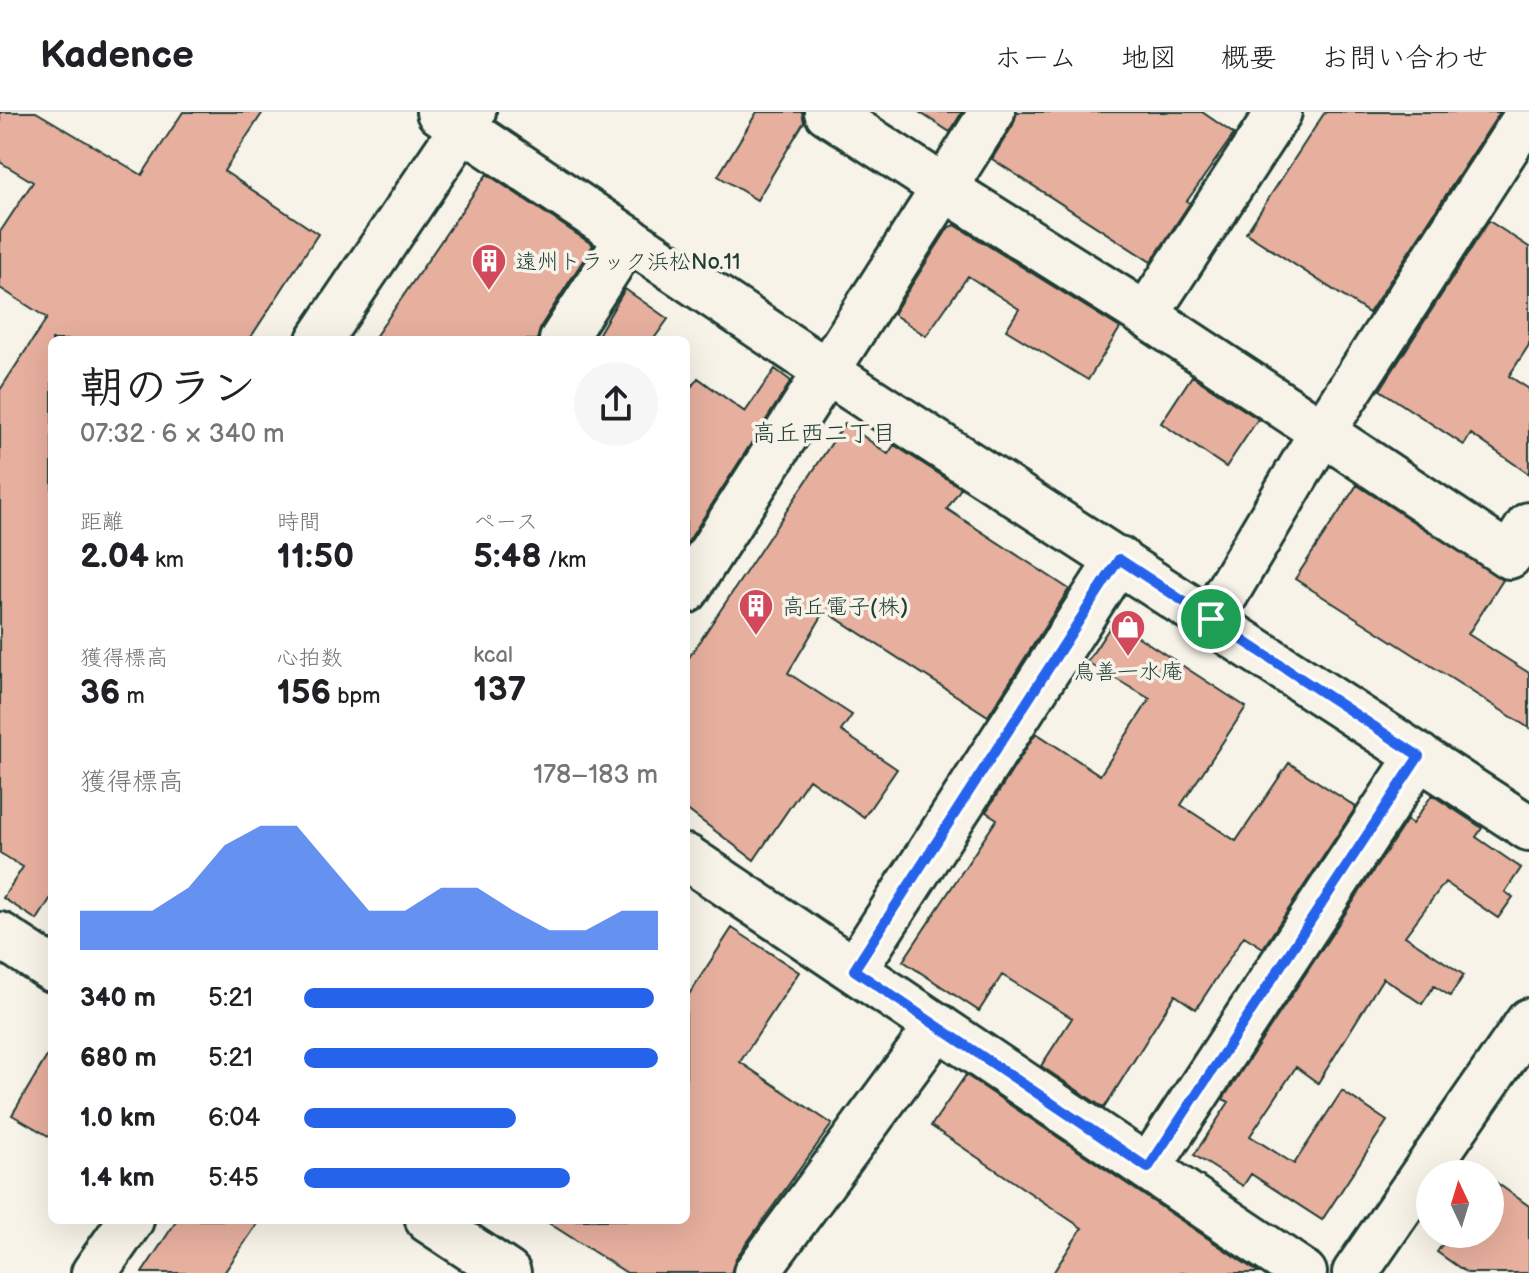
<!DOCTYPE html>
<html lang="ja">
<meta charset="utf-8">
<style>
:root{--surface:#fff;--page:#f6f6f6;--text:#202124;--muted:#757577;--line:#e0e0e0;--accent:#2563eb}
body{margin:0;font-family:"Balsamiq Sans","Klee One",sans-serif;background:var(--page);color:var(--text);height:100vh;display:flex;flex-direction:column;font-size:30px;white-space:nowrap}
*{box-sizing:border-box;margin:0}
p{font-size:26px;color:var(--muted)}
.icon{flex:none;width:44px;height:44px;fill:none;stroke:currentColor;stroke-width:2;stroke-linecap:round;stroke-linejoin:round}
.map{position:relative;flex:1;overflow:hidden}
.details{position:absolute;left:48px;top:224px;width:642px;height:888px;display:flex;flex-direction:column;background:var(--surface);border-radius:12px;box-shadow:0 8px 32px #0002}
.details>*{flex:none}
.needle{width:52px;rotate:356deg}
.buttons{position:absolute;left:1416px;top:1048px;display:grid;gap:16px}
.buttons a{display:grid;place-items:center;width:88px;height:88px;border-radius:50%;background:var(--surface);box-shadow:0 8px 32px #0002;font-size:40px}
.pin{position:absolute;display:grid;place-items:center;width:68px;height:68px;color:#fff;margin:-34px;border:4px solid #fff;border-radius:50%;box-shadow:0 2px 8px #0007}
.round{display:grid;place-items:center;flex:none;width:84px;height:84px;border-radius:42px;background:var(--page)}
.head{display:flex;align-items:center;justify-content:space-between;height:136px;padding:0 32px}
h1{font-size:44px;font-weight:700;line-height:60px}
.stats{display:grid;grid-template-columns:repeat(3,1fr);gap:12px;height:136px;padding:8px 32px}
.stats div{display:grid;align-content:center}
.stats b{font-size:34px;font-weight:700}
.stats small{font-size:22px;font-weight:400}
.stats p{font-size:22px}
.chart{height:224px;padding:16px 32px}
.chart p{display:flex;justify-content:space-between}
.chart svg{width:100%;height:144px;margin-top:8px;fill:var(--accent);opacity:.7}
ul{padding:0 32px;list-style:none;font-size:26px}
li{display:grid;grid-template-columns:128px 96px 1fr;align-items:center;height:60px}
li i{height:20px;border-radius:10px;background:var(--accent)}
header{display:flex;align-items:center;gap:48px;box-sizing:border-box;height:112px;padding:0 40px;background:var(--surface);border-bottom:2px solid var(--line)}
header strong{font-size:38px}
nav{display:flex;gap:44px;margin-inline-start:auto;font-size:28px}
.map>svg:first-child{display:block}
.building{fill:#e7af9e;stroke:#1f3d34;stroke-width:2}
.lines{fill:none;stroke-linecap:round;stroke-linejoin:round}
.minor-casing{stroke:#1f3d34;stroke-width:50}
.minor{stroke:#f7f3e8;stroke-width:44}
.route-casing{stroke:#fff;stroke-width:16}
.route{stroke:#2563eb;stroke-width:10}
.labels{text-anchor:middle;stroke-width:7;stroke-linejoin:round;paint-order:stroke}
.poi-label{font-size:22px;fill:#1f3d34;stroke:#f7f3e8;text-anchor:start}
.neighbourhood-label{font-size:24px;fill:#1f3d34;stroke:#f7f3e8}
</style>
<header>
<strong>Kadence</strong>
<nav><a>ホーム</a><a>地図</a><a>概要</a><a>お問い合わせ</a></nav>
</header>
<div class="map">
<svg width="1529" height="1161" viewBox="0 0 1529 1161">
<rect width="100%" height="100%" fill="#f7f3e8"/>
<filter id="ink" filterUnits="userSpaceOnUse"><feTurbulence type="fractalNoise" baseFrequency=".0125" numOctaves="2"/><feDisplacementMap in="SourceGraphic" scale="16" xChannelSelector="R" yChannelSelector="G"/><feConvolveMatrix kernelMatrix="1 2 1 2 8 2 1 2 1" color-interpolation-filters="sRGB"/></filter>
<g filter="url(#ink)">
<!-- building -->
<path class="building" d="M 0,0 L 36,0 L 142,63 L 183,0 L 263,0 L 224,59 L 318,122 L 249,228 L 52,228 L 52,784 L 37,808 L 3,786 L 23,755 L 0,741 L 0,278 L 47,206 L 0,176 L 0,120 L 33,70 L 0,50 Z
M 757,0 L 802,0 L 804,10 L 757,88 L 718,64 Z
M 919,0 L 962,0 L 950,20 Z
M 1017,0 L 1202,0 L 1234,22 L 1187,89 L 1190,91 L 1151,150 L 992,47 L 1013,13 Z
M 1325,0 L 1500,0 L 1369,201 L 1246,121 Z
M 487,62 L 593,133 L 541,214 L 537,228 L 373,228 Z
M 1489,109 L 1529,135 L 1529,233 L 1509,264 L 1529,277 L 1529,362 L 1471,322 L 1464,333 L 1380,278 Z
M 955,113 L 1120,216 L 1088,268 L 1006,218 L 1019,197 L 968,164 L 926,224 L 893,202 L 949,115 Z
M 625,177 L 668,207 L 653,228 L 595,228 Z
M 775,257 L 791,269 L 686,433 L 686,282 L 698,266 L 745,300 Z
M 1192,264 L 1258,307 L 1226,355 L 1161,311 Z
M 845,311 L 888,342 L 894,333 L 961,376 L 947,397 L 1069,477 L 988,604 L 825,499 L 788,561 L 852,603 L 841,619 L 897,657 L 864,705 L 809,667 L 754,748 L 686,697 L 686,550 Z
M 1357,373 L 1503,468 L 1468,522 L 1529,561 L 1529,616 L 1295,467 Z
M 1114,509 L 1246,595 L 1181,693 L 1236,729 L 1289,651 L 1356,695 L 1263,836 L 1244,824 L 1196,897 L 1175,883 L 1104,996 L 1041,954 L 1072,906 L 1002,863 L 979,899 L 903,849 L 997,707 L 986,700 L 1036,621 L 1100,663 L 1150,587 L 1087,550 Z
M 1432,683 L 1482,716 L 1476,725 L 1521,756 L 1505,780 L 1513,785 L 1498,806 L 1445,770 L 1405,824 L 1464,863 L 1450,884 L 1434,874 L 1422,892 L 1383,866 L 1318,971 L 1296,955 L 1250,1024 L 1294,1052 L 1342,979 L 1387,1009 L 1322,1108 L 1251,1062 L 1243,1074 L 1194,1043 L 1229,990 L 1223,987 L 1407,708 L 1412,712 Z
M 732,816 L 799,860 L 740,950 L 832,1012 L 736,1146 L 731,1161 L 627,1161 L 544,1108 L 686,1108 L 686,887 Z
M 52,936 L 52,1026 L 12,1003 Z
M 966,963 L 1108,1059 L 1259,1161 L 1053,1161 L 1082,1116 L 931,1014 Z
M 1490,1066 L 1529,1094 L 1529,1161 L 1467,1161 L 1437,1140 L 1450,1122 L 1490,1122 Z
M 177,1108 L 260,1108 L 224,1161 L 142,1161 Z"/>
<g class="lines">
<defs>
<path id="minor" d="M 439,0 L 829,261 L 1529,716
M 827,0 L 944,76 L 992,0
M 1146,203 L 1279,0
M 319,228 L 473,0
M 562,228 L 628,126
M 686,479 L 944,76 L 1146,203 L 1509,444 L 1529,413
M 1211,507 L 1321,322 L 1529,1
M 686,745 L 1304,1161
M 0,823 L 52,857
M 854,858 L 1119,447
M 1148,1056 L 1419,644
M 428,1108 L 508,1161
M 94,1161 L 131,1108
M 756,1161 L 938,914
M 1355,1161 L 1529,909"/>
</defs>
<!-- minor casing -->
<use href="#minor" class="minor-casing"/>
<!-- minor -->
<use href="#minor" class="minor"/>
</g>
</g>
<g class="lines" filter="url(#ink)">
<defs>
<path id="route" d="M 1119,447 L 1419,644 L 1148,1056 L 854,858 Z"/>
</defs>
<!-- route casing -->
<use href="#route" class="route-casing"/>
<!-- route -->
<use href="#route" class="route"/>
</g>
<!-- icons -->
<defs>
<symbol id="building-pin" viewBox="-11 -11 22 30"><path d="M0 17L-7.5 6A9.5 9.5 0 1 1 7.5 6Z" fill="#d1495b" stroke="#f7f3e8"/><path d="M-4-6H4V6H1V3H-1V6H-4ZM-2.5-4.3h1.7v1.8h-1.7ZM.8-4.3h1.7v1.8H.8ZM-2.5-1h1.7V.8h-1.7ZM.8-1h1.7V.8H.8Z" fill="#fff"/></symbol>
<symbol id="shop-pin" viewBox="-11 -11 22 30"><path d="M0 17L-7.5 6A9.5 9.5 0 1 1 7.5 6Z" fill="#d1495b" stroke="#f7f3e8"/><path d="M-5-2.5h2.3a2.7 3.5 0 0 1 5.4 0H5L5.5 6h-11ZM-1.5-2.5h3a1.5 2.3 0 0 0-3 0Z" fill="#fff"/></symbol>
</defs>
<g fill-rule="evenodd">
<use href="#building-pin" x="469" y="129" width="40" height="54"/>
<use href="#building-pin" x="736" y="474" width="40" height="54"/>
<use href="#shop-pin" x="1108" y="495" width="40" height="54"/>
</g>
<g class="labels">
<!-- poi labels -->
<g class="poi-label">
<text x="515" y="157">遠州トラック浜松No.11</text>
<text x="782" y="502">高丘電子(株)</text>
<text x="1128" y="567" text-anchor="middle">鳥善一水庵</text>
</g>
<!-- neighbourhood labels -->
<g class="neighbourhood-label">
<text x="824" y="329">高丘西二丁目</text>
</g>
</g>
</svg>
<div class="buttons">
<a><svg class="needle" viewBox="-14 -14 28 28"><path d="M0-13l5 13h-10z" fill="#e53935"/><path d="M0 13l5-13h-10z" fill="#757577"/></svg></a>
</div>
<div class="pin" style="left:1211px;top:507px;background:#1e9e55"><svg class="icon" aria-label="arrive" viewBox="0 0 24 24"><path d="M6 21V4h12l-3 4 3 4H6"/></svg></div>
<section class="details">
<div class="head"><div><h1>朝のラン</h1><p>07:32 · 6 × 340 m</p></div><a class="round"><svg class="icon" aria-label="share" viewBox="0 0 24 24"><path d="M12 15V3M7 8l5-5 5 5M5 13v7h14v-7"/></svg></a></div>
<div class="stats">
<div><p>距離</p><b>2.04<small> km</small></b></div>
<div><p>時間</p><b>11:50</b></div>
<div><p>ペース</p><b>5:48<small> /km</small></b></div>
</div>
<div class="stats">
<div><p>獲得標高</p><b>36<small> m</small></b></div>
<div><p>心拍数</p><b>156<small> bpm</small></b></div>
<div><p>kcal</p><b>137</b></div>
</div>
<div class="chart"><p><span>獲得標高</span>178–183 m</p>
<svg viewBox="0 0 160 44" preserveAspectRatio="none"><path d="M0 44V32L10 32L20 32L30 25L40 12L50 6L60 6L70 19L80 32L90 32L100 25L110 25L120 32L130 38L140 38L150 32L160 32V44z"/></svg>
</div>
<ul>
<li><b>340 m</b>5:21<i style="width:99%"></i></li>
<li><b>680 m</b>5:21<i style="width:100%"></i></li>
<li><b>1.0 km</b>6:04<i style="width:60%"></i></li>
<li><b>1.4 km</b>5:45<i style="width:75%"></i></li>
</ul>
</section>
</div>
